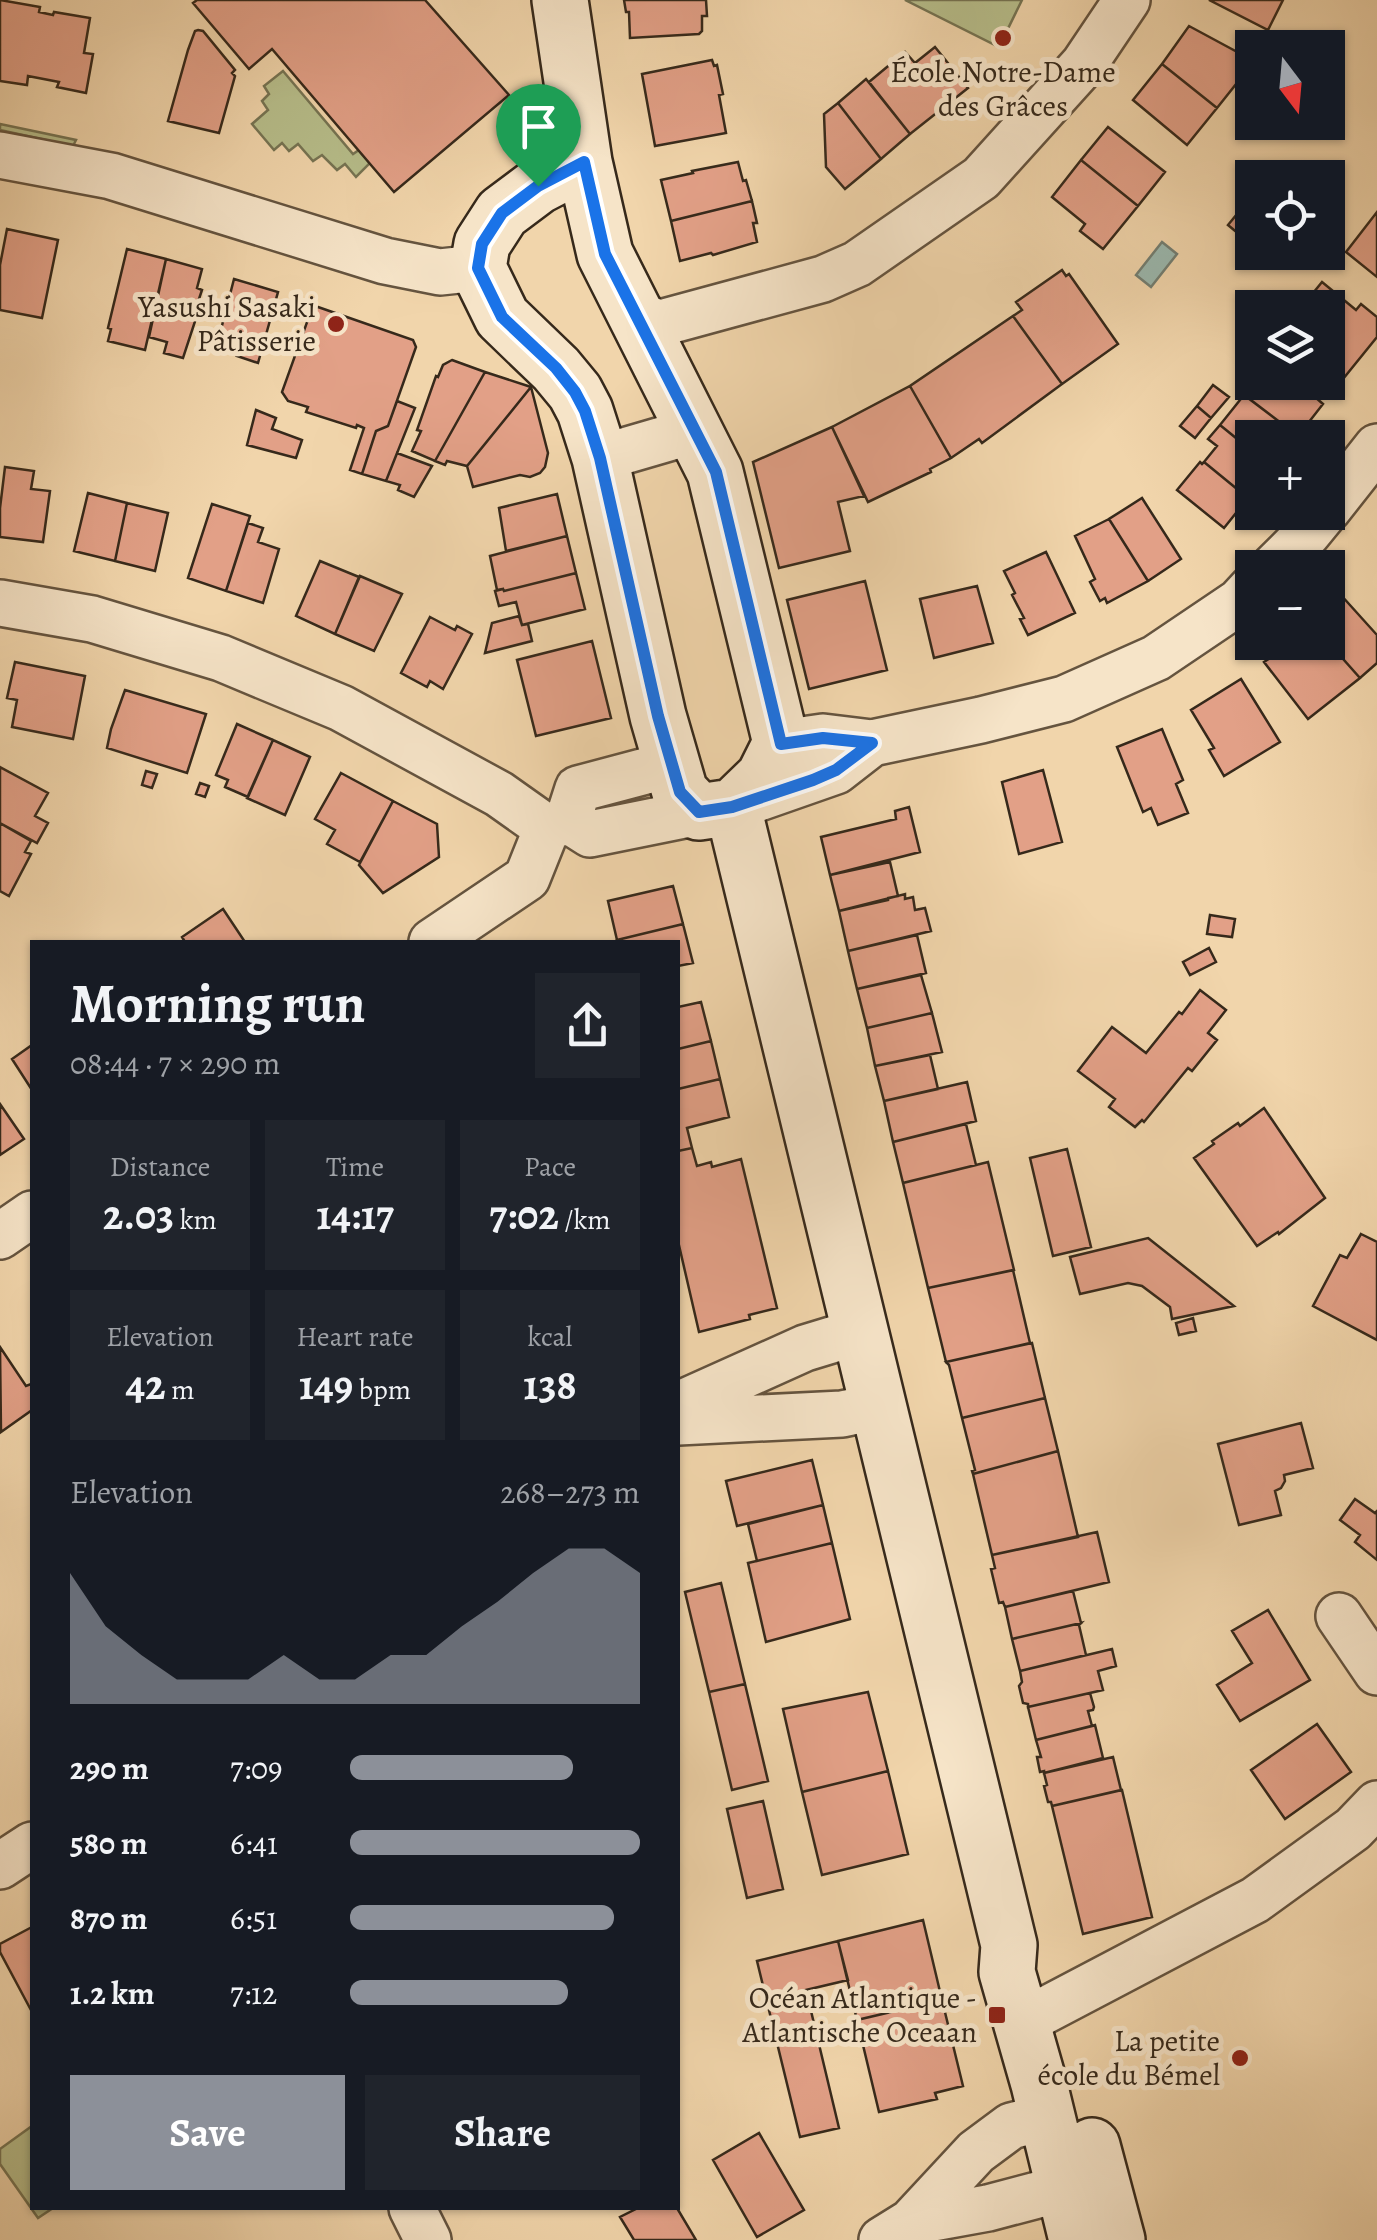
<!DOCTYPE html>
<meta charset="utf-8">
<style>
:root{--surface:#171b24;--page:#20242c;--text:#f1f3f6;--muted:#9ea1a6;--accent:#8c9099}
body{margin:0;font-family:Alegreya,serif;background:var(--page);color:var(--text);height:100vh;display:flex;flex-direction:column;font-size:38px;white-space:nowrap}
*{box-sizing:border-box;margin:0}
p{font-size:32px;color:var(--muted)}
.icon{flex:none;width:55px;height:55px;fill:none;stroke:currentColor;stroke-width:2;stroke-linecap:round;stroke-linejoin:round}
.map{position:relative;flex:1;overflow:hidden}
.details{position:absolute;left:30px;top:940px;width:650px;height:1270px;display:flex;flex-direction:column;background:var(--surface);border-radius:0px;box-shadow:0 2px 8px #0004}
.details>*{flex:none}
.needle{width:65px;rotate:164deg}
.tools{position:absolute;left:1235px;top:30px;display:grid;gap:20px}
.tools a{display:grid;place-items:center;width:110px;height:110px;border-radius:0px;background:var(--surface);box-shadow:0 2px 8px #0004;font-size:50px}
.pin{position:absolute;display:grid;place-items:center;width:85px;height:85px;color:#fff;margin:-102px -42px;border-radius:50% 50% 50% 0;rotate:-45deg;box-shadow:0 0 10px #0007}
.pin .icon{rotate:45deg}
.round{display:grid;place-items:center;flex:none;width:105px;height:105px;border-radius:0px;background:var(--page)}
.headline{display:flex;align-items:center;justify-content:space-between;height:170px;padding:0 40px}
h1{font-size:55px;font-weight:700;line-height:75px}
.metrics{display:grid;grid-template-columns:repeat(3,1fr);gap:15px;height:170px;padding:10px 40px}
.metrics div{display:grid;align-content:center;border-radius:0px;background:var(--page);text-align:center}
.metrics b{font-size:42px;font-weight:700}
.metrics small{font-size:28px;font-weight:400}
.metrics p{font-size:28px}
.chart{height:280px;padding:20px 40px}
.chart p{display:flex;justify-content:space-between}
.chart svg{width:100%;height:180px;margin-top:10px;fill:var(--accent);opacity:.7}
.cta{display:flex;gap:20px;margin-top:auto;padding:20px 40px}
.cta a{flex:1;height:115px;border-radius:0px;background:var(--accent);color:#fff;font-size:40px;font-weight:700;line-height:115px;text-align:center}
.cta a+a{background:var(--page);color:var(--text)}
ul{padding:0 40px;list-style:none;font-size:32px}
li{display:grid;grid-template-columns:160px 120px 1fr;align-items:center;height:75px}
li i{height:25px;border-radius:12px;background:var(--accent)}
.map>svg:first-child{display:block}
.green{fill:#b7be8b;stroke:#767453;stroke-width:2.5}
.water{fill:#9bb8ae;stroke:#737f73;stroke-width:2.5}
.building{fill:#e2a087;stroke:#36291b;stroke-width:2.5}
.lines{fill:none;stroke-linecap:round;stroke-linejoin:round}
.street-casing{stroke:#65543f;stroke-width:50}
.secondary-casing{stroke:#36291b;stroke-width:60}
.street{stroke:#f6e4c8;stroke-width:45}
.secondary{stroke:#f6e4c8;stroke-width:55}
.route-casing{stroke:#fff;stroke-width:20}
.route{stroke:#1a73e8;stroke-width:12}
.poi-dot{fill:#8f2418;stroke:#f6e4c8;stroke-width:4}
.labels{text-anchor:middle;stroke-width:10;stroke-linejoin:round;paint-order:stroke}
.poi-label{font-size:30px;fill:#36291b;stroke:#f6e4c8;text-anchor:end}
</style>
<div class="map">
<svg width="1377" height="2240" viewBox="0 0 1377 2240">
<rect width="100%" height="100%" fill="#f1d5ab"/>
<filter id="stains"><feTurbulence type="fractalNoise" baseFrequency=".002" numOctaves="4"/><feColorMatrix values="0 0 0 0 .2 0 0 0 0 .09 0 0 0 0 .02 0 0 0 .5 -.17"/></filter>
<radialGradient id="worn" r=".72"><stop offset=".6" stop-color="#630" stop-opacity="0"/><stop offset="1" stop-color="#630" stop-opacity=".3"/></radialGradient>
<!-- green -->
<path class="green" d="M 905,0 L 1022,0 L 999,47 Z
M 283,71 L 353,154 L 359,150 L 370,163 L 356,177 L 345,164 L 337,170 L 322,155 L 313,161 L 298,144 L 289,151 L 282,143 L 274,150 L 252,124 L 268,110 L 262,101 L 269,94 L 264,86 Z
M 0,124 L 76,140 L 73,146 L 0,130 Z
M 32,2126 L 32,2208 L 53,2208 L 38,2218 L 0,2164 L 0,2149 Z"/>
<!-- water -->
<path class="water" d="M 1162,242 L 1177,254 L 1151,287 L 1136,275 Z"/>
<!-- building -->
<path class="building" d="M 0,0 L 40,7 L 39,12 L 53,15 L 54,12 L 90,18 L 84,53 L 93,54 L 86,93 L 57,87 L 59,82 L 28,76 L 27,85 L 0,81 Z
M 197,0 L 425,0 L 509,95 L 394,192 L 272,49 L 249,69 L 193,3 Z
M 624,0 L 706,0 L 707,16 L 702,16 L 702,31 L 699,34 L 630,38 L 629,12 L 626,12 Z
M 1209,0 L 1283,0 L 1268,30 Z
M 1189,26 L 1252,60 L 1252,64 L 1217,108 L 1162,64 Z
M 198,30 L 203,31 L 235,70 L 232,73 L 235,76 L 219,133 L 168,121 L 188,50 L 195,31 Z
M 935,47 L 968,88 L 910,134 L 869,82 L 905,52 L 915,63 Z
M 712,60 L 714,66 L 717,65 L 723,94 L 719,95 L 726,133 L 655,146 L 642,74 Z
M 1162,64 L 1217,108 L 1187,145 L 1133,100 Z
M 866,79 L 910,134 L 881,159 L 838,103 Z
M 838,103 L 881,159 L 845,189 L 826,167 L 824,114 Z
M 1108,127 L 1165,172 L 1138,206 L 1081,160 Z
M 1081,160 L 1138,206 L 1103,249 L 1080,231 L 1085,224 L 1052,197 Z
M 738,162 L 743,181 L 746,180 L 752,201 L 671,221 L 661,180 L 693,173 L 692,171 Z
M 752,201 L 757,223 L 753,223 L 757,242 L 713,255 L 711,253 L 680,261 L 671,221 Z
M 1377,212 L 1377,277 L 1346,252 Z
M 1237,214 L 1249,224 L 1240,235 L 1228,225 Z
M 7,229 L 58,240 L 42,318 L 0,310 L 0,265 Z
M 127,249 L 166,259 L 145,350 L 108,341 L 111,329 L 108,328 Z
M 166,259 L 202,269 L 197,288 L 202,290 L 199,299 L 202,300 L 183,358 L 164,353 L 167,342 L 149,337 Z
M 1062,270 L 1066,276 L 1069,274 L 1118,344 L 1062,384 L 1013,316 L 1022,310 L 1016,302 Z
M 234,279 L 278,292 L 258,363 L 237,356 L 239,352 L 217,345 Z
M 1322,282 L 1356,310 L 1361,304 L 1377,317 L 1377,337 L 1343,379 L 1328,366 L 1328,308 L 1291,308 L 1299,298 L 1305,303 Z
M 318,307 L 413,340 L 416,347 L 388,426 L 376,431 L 362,474 L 350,470 L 364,428 L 357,425 L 356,428 L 306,412 L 308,407 L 288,401 L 282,392 L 311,311 Z
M 1013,316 L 1062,384 L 982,443 L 979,439 L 951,458 L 910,386 Z
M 452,360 L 485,372 L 435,461 L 412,451 L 421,431 L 417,430 L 436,376 L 438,377 L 443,365 Z
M 485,372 L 531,387 L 467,466 L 447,461 L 445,465 L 435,461 Z
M 1252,378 L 1252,382 L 1298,382 L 1323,404 L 1298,436 L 1243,394 L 1242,391 Z
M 1213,385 L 1229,397 L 1211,418 L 1197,406 Z
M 910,386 L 951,458 L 930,469 L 931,472 L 868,502 L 832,427 Z
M 531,387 L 548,453 L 545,467 L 540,473 L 530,477 L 520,475 L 473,487 L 467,466 Z
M 1244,395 L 1298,436 L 1252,438 L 1252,451 L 1220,425 Z
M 397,401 L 415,408 L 386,481 L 362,474 L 376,431 L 388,426 Z
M 1197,406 L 1211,418 L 1195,438 L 1180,426 Z
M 256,410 L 276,418 L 272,429 L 302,440 L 296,458 L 247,445 Z
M 1220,425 L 1252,451 L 1252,492 L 1248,498 L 1204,462 L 1217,446 L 1208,439 Z
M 832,427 L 864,496 L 838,502 L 850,551 L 779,568 L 753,462 Z
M 397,453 L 432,466 L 414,497 L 398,490 L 400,485 L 386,481 Z
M 1200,462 L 1202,464 L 1204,462 L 1248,498 L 1224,528 L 1177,490 Z
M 5,467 L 34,471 L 31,489 L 50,491 L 43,542 L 0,537 L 0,508 Z
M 88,493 L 127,503 L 115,561 L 74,551 Z
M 557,494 L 567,536 L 506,551 L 499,508 Z
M 1142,498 L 1181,559 L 1148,581 L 1109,519 Z
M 127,503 L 168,513 L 155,571 L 115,561 Z
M 212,504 L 250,516 L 226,591 L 188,578 Z
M 1109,519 L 1148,581 L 1107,603 L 1105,598 L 1100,601 L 1090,582 L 1095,579 L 1075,536 Z
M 248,523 L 263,528 L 258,542 L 279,549 L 263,603 L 226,591 Z
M 567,536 L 576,573 L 504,591 L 503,589 L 497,590 L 490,556 Z
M 1046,552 L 1075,613 L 1028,635 L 1020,619 L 1024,618 L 1012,595 L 1015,593 L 1004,571 Z
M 320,561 L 359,577 L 335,634 L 296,616 Z
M 576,573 L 585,609 L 522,625 L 516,602 L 499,606 L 495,591 L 503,589 L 504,591 Z
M 360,576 L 402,594 L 374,651 L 335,634 Z
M 865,581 L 887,670 L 809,689 L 787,600 Z
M 977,586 L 993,643 L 934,658 L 920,599 Z
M 1340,594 L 1377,635 L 1377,663 L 1360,678 L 1328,642 L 1328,606 Z
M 519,616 L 522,625 L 528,624 L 532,641 L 485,653 L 492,623 Z
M 430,617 L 455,630 L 457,626 L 472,634 L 443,689 L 430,681 L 427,687 L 401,673 Z
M 592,641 L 611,718 L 536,736 L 517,660 Z
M 1283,642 L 1328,642 L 1360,678 L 1308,719 L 1264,662 L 1273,656 L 1271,653 Z
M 15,662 L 85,676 L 73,739 L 12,727 L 17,700 L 7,698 Z
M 1241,679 L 1280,742 L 1224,776 L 1209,750 L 1214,748 L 1191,710 Z
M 125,690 L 206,714 L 187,773 L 107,748 L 111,729 Z
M 237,724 L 273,740 L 248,797 L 225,787 L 228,780 L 216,775 Z
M 1162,729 L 1183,780 L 1176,784 L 1188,813 L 1158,825 L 1151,808 L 1143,812 L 1117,747 Z
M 273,740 L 310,757 L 285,815 L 247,798 Z
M 0,767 L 48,793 L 35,816 L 48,823 L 37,843 L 0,823 Z
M 1043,770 L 1062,842 L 1019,854 L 1002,782 Z
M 146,771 L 157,774 L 152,788 L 142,785 Z
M 341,773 L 393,801 L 360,862 L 327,844 L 335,830 L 315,819 Z
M 200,783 L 209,786 L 205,797 L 196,794 Z
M 393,801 L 437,824 L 439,857 L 383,893 L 359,865 Z
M 909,807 L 920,852 L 830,875 L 821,837 L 896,819 L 895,811 Z
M 0,823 L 31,841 L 25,852 L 31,854 L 9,896 L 0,891 Z
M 890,862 L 898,896 L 888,898 L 888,900 L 839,911 L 830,875 Z
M 673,886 L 683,924 L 617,940 L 608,901 Z
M 905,894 L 905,899 L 913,897 L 915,910 L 925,908 L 931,931 L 848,951 L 839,911 Z
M 223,909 L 245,942 L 185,942 L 182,937 Z
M 1210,915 L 1235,919 L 1232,937 L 1207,934 Z
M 683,924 L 693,963 L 678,966 L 678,942 L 618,942 L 617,940 Z
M 917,935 L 926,973 L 857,989 L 848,951 Z
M 1209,948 L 1216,962 L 1190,975 L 1183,962 Z
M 921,975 L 932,1013 L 867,1028 L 857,989 Z
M 1200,990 L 1226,1010 L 1208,1033 L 1217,1040 L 1192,1071 L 1188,1068 L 1144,1122 L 1142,1120 L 1135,1127 L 1109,1107 L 1115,1099 L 1078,1071 L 1112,1027 L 1146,1053 L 1179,1012 L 1182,1014 Z
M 701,1002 L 711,1041 L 678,1049 L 678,1007 Z
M 932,1013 L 942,1052 L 875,1066 L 867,1028 Z
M 711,1041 L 720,1079 L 678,1089 L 678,1049 Z
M 32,1045 L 32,1090 L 12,1059 Z
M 930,1055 L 938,1089 L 884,1101 L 875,1066 Z
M 720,1079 L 729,1117 L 687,1128 L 692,1148 L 678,1151 L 678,1089 Z
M 967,1082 L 976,1121 L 893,1142 L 884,1101 Z
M 0,1104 L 24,1139 L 0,1155 Z
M 1264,1108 L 1325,1198 L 1279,1234 L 1278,1232 L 1257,1246 L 1194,1158 L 1214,1144 L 1212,1141 L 1238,1123 L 1240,1126 Z
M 966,1124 L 976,1165 L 903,1183 L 893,1142 Z
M 692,1148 L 697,1166 L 711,1162 L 712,1167 L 741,1159 L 777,1308 L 749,1315 L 750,1319 L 699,1332 L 678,1241 L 678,1151 Z
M 1067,1149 L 1091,1247 L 1053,1256 L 1030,1158 Z
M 988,1162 L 1014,1270 L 928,1288 L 903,1183 Z
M 1361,1234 L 1377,1242 L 1377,1340 L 1313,1306 L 1340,1255 L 1347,1258 Z
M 1148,1238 L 1234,1306 L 1172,1319 L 1170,1307 L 1142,1286 L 1128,1283 L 1080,1294 L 1070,1257 Z
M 1013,1270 L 1030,1343 L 946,1362 L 928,1288 Z
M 1193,1318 L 1196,1331 L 1179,1335 L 1176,1323 Z
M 1032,1343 L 1045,1398 L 962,1418 L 949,1365 L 946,1362 Z
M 0,1347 L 26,1386 L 31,1384 L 32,1386 L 32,1410 L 1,1432 Z
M 1045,1398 L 1058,1451 L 973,1474 L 972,1471 L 975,1470 L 962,1418 Z
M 1301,1423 L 1313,1468 L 1284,1475 L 1285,1481 L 1281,1488 L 1275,1491 L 1281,1515 L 1239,1525 L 1218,1444 Z
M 1058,1451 L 1078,1537 L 992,1555 L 973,1474 Z
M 812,1460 L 823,1505 L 737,1526 L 726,1481 Z
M 1355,1499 L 1375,1513 L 1377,1511 L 1377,1560 L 1355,1542 L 1360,1535 L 1340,1520 Z
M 823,1505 L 832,1543 L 757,1561 L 748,1524 Z
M 1097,1532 L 1109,1582 L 1005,1607 L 1003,1602 L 999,1603 L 991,1569 L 995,1568 L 992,1555 Z
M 832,1543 L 850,1619 L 766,1642 L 748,1563 Z
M 721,1583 L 745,1684 L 709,1692 L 685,1592 Z
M 1073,1591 L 1081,1623 L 1012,1639 L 1005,1607 Z
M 1268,1610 L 1310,1680 L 1240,1721 L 1217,1685 L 1252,1663 L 1232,1631 Z
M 1081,1623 L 1079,1625 L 1086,1655 L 1020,1671 L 1012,1639 Z
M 1112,1649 L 1116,1666 L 1098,1671 L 1103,1690 L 1028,1707 L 1028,1704 L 1023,1703 L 1019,1686 L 1022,1682 L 1020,1671 Z
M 745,1684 L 768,1781 L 732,1790 L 709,1692 Z
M 868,1692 L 888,1771 L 802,1792 L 783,1709 Z
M 1090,1693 L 1094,1707 L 1093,1710 L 1088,1711 L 1092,1726 L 1036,1740 L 1028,1707 Z
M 1317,1724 L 1351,1772 L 1285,1819 L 1251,1770 Z
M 1095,1725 L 1103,1758 L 1044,1773 L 1044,1771 L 1040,1772 L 1037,1757 L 1041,1757 L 1036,1740 Z
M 1113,1757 L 1121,1790 L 1052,1806 L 1051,1802 L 1048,1802 L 1044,1786 L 1047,1785 L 1044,1773 Z
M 888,1771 L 908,1854 L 822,1875 L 802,1792 Z
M 1122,1790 L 1152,1917 L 1083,1934 L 1052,1806 Z
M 763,1801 L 783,1889 L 747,1898 L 727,1809 Z
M 923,1920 L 942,2000 L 857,2020 L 838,1941 Z
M 32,1927 L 32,2012 L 0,1952 L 0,1944 Z
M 838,1941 L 848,1980 L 806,1990 L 839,2128 L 800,2137 L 757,1961 Z
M 942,2000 L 963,2086 L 935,2093 L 937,2099 L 879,2112 L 857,2020 Z
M 759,2133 L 804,2210 L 757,2237 L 713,2160 Z
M 638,2208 L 677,2208 L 696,2240 L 634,2240 L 620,2217 Z"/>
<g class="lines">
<defs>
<path id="street" d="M 0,155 L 111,176 L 385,261 L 440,272 L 478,268
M 637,316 L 661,323 L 823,279 L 857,264 L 981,178 L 1084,64 L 1127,0
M 600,458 L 696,430
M 1328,509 L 1377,447
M 1273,568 L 1307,534 L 1325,512
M 0,603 L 92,619 L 221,658 L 341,708 L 499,794 L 547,828
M 781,743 L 823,737 L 872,743 L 981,720 L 1064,699 L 1156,658 L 1239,602 L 1252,588
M 733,807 L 836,771 L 872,743
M 568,820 L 590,834 L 699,812
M 568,820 L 578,789 L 672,764
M 432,942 L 527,878 L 547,828 L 568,820
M 0,1236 L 32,1214
M 678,1405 L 805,1348 L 861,1331
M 678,1422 L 842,1414 L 880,1406
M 1339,1616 L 1377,1672
M 0,1866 L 32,1845
M 1040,2013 L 1255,1900 L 1353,1829 L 1377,1804
M 412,2208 L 428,2240
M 911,2222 L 988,2208 L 1064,2188
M 882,2240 L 911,2222 L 976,2152 L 1011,2126 L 1047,2117"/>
<path id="secondary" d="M 560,0 L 584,162 L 605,254 L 715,472 L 781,743 L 764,777 L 733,807 L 699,812 L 680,792 L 658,716 L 600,458 L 585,411 L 575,392 L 556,369 L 502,317 L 478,268 L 482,244 L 502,213 L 538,186 L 584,162
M 733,807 L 1009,1945 L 1007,1972 L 1039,2084 L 1077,2240
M 1092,2146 L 1117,2240"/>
</defs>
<!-- street casing -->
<use href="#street" class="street-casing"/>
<!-- secondary casing -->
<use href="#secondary" class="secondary-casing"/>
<!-- street -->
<use href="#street" class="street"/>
<!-- secondary -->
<use href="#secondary" class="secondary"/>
</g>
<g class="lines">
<defs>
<path id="route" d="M 584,162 L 605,254 L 716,472 L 781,744 L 823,738 L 872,743 L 836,770 L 813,780 L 732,807 L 699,812 L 680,792 L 658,716 L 600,458 L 585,411 L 575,392 L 556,368 L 502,317 L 478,268 L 482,244 L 502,213 L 538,186 Z"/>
</defs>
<!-- route casing -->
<use href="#route" class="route-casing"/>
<!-- route -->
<use href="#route" class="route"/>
</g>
<!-- markers -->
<g class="poi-dot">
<circle cx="1003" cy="38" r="10"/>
<circle cx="336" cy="324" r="10"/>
<rect x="987" y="2005" width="20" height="20" rx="5"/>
<circle cx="1240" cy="2058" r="10"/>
</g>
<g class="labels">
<!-- poi labels -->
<g class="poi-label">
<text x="1003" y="82" text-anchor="middle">École Notre-Dame<tspan x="1003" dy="34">des Grâces</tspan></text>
<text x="316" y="317">Yasushi Sasaki<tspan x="316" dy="34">Pâtisserie</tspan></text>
<text x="977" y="2008">Océan Atlantique -<tspan x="977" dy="34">Atlantische Oceaan</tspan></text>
<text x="1220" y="2051">La petite<tspan x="1220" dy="34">école du Bémel</tspan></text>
</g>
</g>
<rect width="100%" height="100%" filter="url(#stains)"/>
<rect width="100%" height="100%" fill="url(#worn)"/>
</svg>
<div class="tools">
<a><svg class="needle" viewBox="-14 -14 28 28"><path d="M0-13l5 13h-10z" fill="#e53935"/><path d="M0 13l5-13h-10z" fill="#9ea1a6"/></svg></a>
<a><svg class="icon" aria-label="locate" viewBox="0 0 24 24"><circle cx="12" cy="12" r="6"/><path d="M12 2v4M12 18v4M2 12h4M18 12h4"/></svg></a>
<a><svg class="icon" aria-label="layers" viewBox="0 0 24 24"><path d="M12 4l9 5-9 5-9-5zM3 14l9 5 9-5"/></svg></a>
<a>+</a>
<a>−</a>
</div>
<div class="pin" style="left:538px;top:186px;background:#1e9e55"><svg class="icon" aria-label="arrive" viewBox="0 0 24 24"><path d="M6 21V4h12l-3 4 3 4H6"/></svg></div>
<section class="details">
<div class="headline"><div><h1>Morning run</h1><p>08:44 · 7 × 290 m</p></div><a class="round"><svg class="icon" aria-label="share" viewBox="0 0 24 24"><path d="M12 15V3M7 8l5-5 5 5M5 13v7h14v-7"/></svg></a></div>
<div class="metrics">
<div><p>Distance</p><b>2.03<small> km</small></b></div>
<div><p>Time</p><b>14:17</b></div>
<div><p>Pace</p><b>7:02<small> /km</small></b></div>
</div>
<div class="metrics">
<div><p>Elevation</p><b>42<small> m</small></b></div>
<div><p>Heart rate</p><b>149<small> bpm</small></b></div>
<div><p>kcal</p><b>138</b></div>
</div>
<div class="chart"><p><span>Elevation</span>268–273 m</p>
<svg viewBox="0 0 160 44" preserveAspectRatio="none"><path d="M0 44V12L10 25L20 32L30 38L40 38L50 38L60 32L70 38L80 38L90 32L100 32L110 25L120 19L130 12L140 6L150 6L160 12V44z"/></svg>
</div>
<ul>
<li><b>290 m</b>7:09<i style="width:77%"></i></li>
<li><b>580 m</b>6:41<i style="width:100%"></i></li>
<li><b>870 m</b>6:51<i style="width:91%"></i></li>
<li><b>1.2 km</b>7:12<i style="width:75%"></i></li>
</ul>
<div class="cta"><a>Save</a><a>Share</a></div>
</section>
</div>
